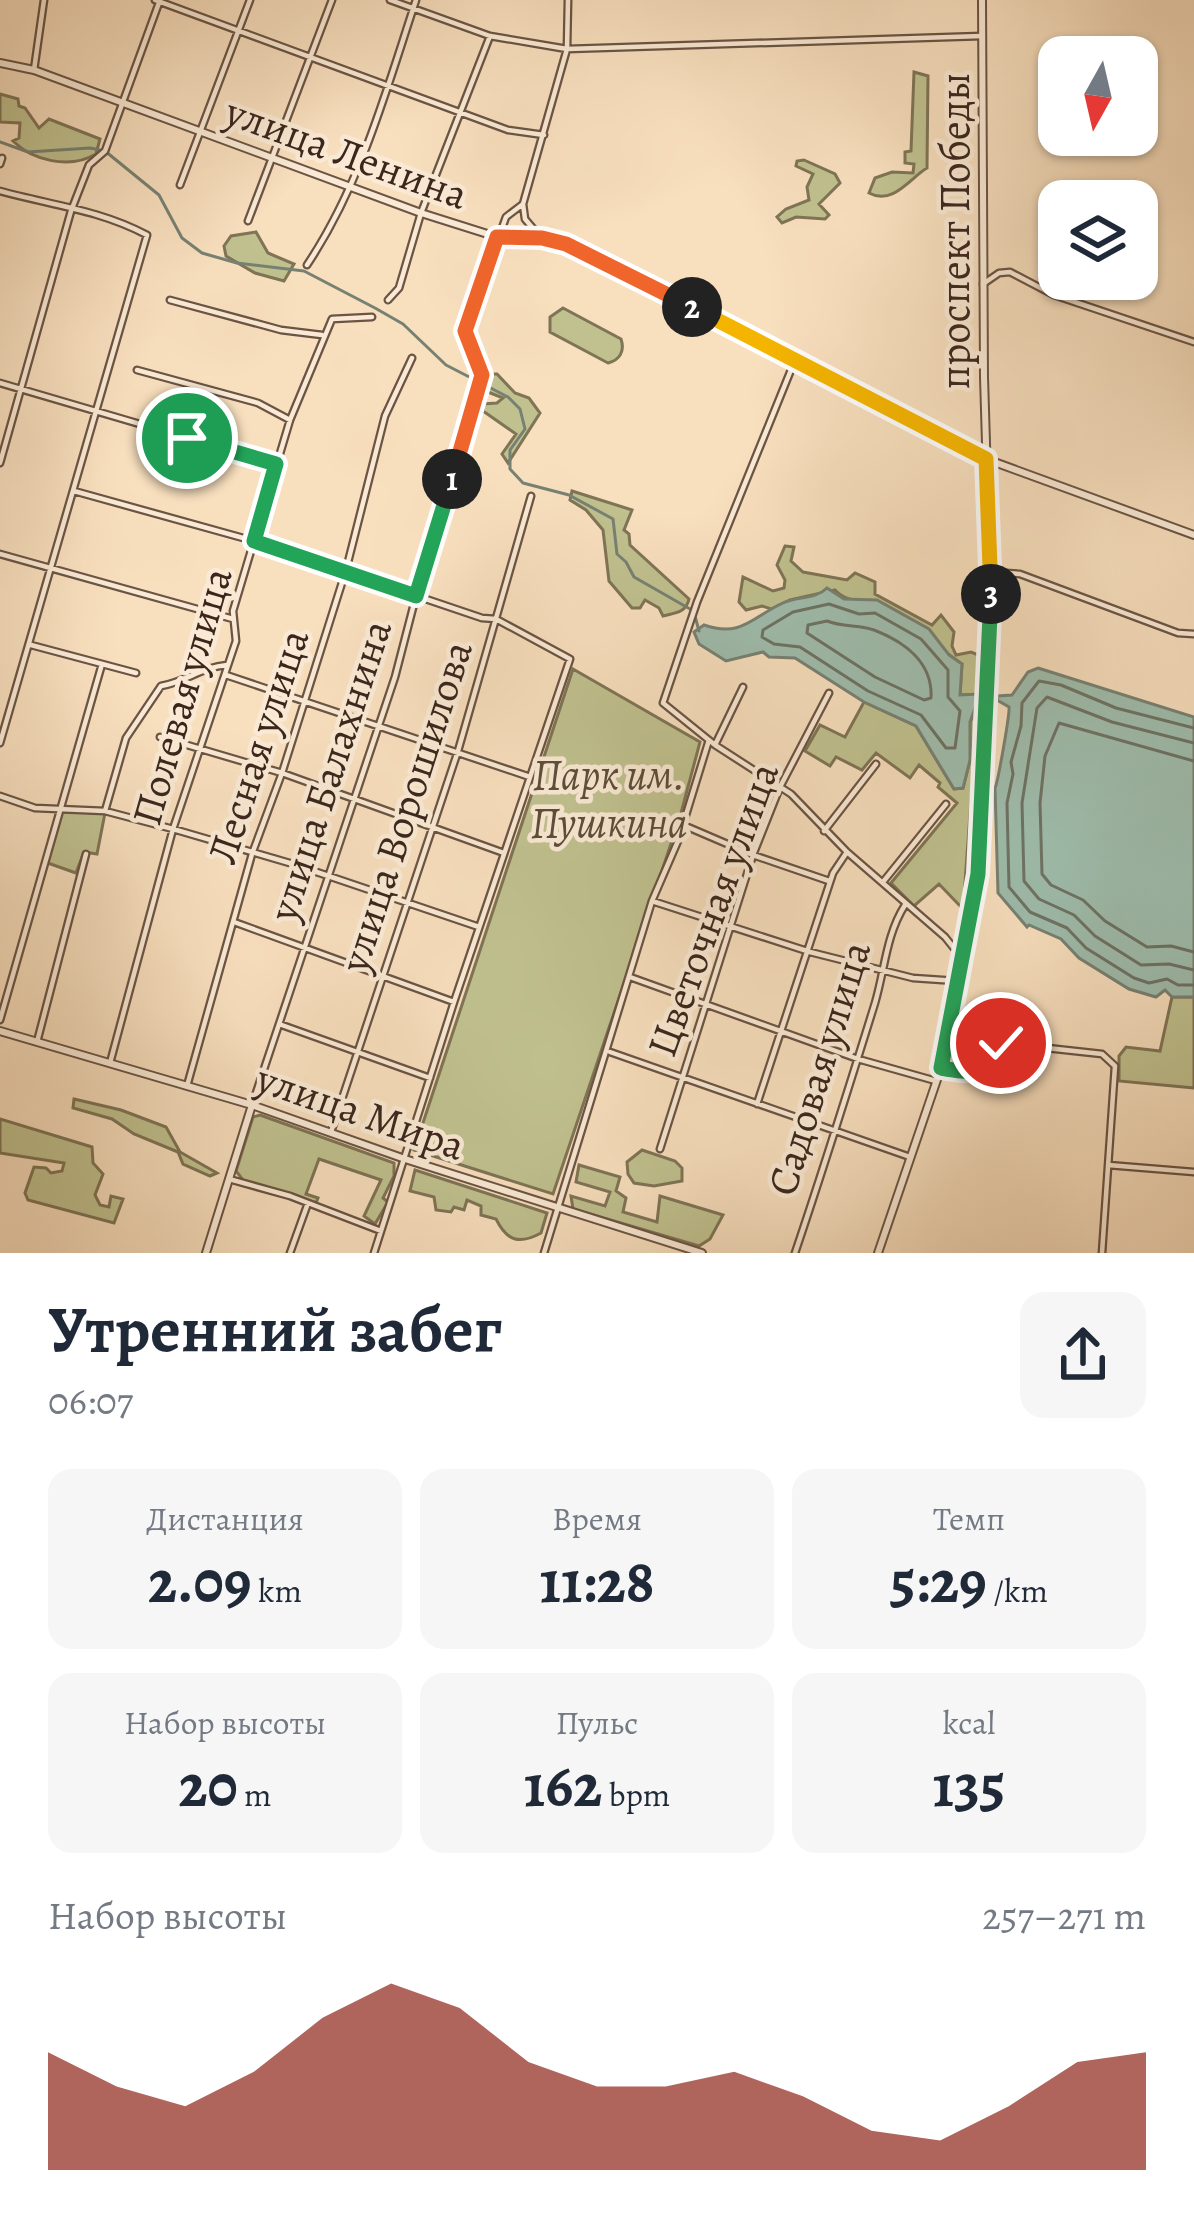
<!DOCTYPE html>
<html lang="ru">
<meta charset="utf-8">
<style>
:root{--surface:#fff;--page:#f6f6f7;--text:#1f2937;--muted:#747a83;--accent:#8f2418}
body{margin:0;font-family:Alegreya,serif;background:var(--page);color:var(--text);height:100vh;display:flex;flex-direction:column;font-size:45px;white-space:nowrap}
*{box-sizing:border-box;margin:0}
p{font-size:39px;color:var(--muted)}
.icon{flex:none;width:66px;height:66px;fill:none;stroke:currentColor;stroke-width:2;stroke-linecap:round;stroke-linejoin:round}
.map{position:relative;height:1253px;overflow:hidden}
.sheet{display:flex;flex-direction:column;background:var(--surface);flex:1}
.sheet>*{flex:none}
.needle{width:78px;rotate:188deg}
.fabs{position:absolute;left:1038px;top:36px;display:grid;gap:24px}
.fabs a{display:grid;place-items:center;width:120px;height:120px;border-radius:24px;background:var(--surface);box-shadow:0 3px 9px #0004;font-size:60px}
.pin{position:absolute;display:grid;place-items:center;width:102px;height:102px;color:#fff;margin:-51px;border:6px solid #fff;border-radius:50%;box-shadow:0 3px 12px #0007}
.km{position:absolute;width:60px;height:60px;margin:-30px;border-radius:50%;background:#222;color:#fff;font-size:33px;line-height:60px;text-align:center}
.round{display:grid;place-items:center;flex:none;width:126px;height:126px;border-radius:24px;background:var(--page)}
.headline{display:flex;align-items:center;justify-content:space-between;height:204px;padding:0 48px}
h1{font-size:66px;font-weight:700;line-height:90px}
.stats{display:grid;grid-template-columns:repeat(3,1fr);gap:18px;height:204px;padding:12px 48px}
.stats div{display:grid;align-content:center;border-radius:24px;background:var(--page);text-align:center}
.stats b{font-size:60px;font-weight:700}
.stats small{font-size:33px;font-weight:400}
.stats p{font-size:33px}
.chart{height:336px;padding:24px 48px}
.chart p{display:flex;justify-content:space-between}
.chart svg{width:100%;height:216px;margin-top:12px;fill:var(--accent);opacity:.7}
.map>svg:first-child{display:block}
.green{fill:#c0c18f;stroke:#7e7456;stroke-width:3}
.water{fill:#9ebdad;stroke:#778173;stroke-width:3}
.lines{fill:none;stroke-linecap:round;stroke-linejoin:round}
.shore{stroke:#6d7264;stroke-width:3}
.stream{stroke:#778173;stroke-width:3}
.minor-casing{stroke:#6b5444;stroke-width:9}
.tertiary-casing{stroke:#6b5444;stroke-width:10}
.minor{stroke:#faead5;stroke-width:4.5}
.tertiary{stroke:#faead5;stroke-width:6}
.split-1-casing{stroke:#fff;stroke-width:24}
.split-2-casing{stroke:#fff;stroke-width:24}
.split-3-casing{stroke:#fff;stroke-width:24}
.split-4-casing{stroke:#fff;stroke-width:24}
.split-1{stroke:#22a559;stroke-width:15}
.split-2{stroke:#f0652b;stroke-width:15}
.split-3{stroke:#f5b400;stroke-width:15}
.split-4{stroke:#22a559;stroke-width:15}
.labels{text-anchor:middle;stroke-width:9;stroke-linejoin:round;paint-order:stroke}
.street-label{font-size:42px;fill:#3c261c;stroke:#faead5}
.park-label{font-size:42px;font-style:italic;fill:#5d4d39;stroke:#faead5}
</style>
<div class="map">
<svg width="1194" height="1253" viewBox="0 0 1194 1253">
<rect width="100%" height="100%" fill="#f8dfbe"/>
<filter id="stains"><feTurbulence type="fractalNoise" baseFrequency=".00167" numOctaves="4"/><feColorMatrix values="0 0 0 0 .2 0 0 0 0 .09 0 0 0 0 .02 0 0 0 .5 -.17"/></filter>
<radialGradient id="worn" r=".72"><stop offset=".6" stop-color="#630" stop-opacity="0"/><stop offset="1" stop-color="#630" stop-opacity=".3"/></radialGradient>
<!-- green -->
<path class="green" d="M 914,72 L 928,76 L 927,168 C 911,177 893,206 869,193 L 875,178 L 892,172 L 913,173 L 914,164 L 905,163 L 905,152 L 911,151 Z
M 0,94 L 18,99 L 19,106 L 25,108 L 39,128 L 49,119 L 100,139 L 96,154 C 69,170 32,160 13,141 L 19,138 L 20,123 L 0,122 Z
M 804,160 L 835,174 L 840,183 L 819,204 L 829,215 L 825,219 L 796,217 L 782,223 L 777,217 L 786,209 L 809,200 L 807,187 L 813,174 L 796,166 L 797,161 Z
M 256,232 L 268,253 L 294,264 L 284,281 L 255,273 L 226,256 L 224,246 L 231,236 Z
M 563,308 L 621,339 C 625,351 620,360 608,363 L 550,332 L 550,317 Z
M 487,374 L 497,374 L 515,393 L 529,398 L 540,413 L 508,463 L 502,454 L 516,434 L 483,411 L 483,404 L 497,403 L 503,398 L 483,390 Z
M 572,491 L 632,510 L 624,530 L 629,534 L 630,545 L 689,599 C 686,613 675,613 663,616 L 659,608 L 645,600 L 640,608 L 632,608 L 609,581 L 603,530 L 586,510 L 570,500 Z
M 785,546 L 794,547 L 791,561 L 803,572 L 847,580 L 855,573 L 875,582 L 875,594 L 932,625 L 941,615 L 954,632 L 952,646 L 956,655 L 971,652 L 981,656 L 980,694 L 960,695 L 962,664 C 936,647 916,624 890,608 C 872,597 851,607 835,590 L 790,600 L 771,609 L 762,606 L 746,610 L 739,602 L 743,577 L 773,591 L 784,588 L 785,580 L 777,565 Z
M 573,669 L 700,742 L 680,817 L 553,1194 L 414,1150 Z
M 864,702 L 916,726 L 954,789 L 963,788 L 970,760 L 970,722 L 978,706 L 963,909 L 939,884 L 914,906 L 891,883 L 957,803 L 938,787 L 940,783 L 919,765 L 910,778 L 876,753 L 862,770 L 836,757 L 830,766 L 805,751 L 820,725 L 845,737 Z
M 62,812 L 105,813 L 97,854 L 84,852 L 76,873 L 45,862 Z
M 1172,997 L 1194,997 L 1194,1088 L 1119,1081 L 1119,1056 L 1126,1047 L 1160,1051 Z
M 74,1099 L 121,1110 L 166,1127 L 180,1152 L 217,1173 L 210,1176 L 183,1164 L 178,1152 L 134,1134 L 112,1119 L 73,1108 Z
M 260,1115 L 394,1163 L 394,1176 L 383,1198 L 388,1202 L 375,1224 L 364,1216 L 381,1180 L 319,1159 L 306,1194 L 318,1198 L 316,1203 L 243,1180 L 236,1171 L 253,1117 Z
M 0,1119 L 92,1147 L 93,1163 L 103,1174 L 95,1195 L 100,1205 L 109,1207 L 111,1196 L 123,1199 L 114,1223 L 28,1200 L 25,1193 L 34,1167 L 46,1168 L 51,1173 L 62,1171 L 64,1163 L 0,1153 Z
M 642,1150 L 675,1161 L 682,1168 L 682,1181 L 654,1186 L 634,1183 L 628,1174 L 627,1162 Z
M 579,1165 L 620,1177 L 616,1191 L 626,1198 L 623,1212 L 657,1222 L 660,1196 L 723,1215 L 710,1239 L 699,1246 L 573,1209 L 571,1196 L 605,1206 L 610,1192 L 576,1182 Z
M 415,1170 L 547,1213 L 541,1233 C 519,1245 507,1241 496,1219 L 481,1215 L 481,1206 L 467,1200 L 464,1210 L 454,1207 L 451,1212 L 436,1210 L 434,1197 L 410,1191 Z"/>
<!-- water -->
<path class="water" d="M 827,588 L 844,599 L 877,600 L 929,629 L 949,655 L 962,664 L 960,695 L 980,694 L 970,722 L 970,760 L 963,788 L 954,789 L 916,726 L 864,702 L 795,658 L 769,657 L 763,652 L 726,661 L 699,644 L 694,632 L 704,625 C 742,638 752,617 783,603 C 798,596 815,600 827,588 Z
M 1038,668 L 1194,717 L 1194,997 L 1172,997 L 1165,990 L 1156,997 L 1129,989 L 1079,958 L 1061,939 L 1029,925 L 1027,927 L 998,893 L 995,788 C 998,782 1010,713 1009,707 L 997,700 L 998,696 L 1012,695 L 1028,672 Z"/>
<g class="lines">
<!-- shore -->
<path class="shore" d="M 829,604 L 859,614 L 875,613 L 921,639 L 948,670 L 948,697 L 960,711 L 955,748 L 946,748 L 921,715 L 868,691 L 800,647 L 774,644 L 762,637 L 763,630 L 793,612 Z
M 827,621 C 842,627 860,625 874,630 C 905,642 933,663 931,698 L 924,700 L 875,677 L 807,633 L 808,625 Z
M 1194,728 L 1116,708 L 1061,685 L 1039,681 L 1022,703 L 1021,726 L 1011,762 L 1013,774 L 1007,803 L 1009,887 L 1030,912 L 1067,928 L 1086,948 L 1134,978 L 1149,983 L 1167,979 L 1178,985 L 1194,985
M 1194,743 L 1112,722 L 1047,697 L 1037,708 L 1022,803 L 1024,881 L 1039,899 L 1074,915 L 1095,936 L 1141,965 L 1169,964 L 1194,970
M 1194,761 L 1059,723 L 1045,756 L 1040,803 L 1042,874 L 1051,885 L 1083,900 L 1105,921 L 1147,947 L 1171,946 L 1194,952"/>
<!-- stream -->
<path class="stream" d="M 0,142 L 28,152 L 90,148 L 105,151 L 159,195 L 182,238 L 202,253 L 237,263 L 304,271 L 375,308 L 403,324 L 446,365 L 508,397 L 520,409 L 525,429 L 510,450 L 510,469 L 523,483 L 569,495 L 613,519 L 617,554 L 626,562 L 634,577 L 690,609
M 695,616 L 699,631"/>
<defs>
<path id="minor" d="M 155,0 L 508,130 L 544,135
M 390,0 L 490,36 L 567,49 L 982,36
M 34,70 L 44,0
M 0,164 L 2,158
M 180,185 L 250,0
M 0,191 C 51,205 100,210 147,235 L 0,743
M 248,221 L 332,0
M 542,239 L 525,219 L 523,204 L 567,49 L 568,0
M 307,265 C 361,184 386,91 416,0
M 983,284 L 999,273 L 1010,272 L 1054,295 L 1194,342
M 170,300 L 281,330 L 322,335
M 388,300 L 399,288 L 421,213 L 490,36
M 795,360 L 697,602 L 663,703 L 715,745 L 791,794 L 847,852 L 945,937 L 961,957
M 137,370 L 258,403 L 290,420
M 0,383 L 276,464
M 0,463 L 71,211 L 89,165 L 105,151 L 160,0
M 74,491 L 254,541 L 482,618 L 496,619 L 570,659 L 454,1002 L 374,1253
M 0,554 L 233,619
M 990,572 L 1020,574 L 1178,633 L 1194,634
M 31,645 L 136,673
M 226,675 L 530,777
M 160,737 L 282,773 L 504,853
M 715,745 L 743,687
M 0,796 L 35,808 L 105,811 L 173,829 L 293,864 L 479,927
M 105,811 L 126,738 L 161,686 C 185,682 202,667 227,665
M 683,825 L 753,855 L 829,881
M 824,831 L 876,764
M 883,882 L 946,804
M 652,901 L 810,952 L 913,978 L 957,981
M 234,922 L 454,1002
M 630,977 L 858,1059 L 936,1081
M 0,1020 L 102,664
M 279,1024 L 430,1078
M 37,1042 L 86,854
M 610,1052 L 910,1157
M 110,1063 L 173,829 L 236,641 L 233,611 L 290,420 L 332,319 L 372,317
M 941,1068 C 979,1075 977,1072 1001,1043 L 1102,1054 L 1115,1066 L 1102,1253
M 187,1086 L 252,854 L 282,773 L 346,570 L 385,416 L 412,358
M 757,1104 L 833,873 L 847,852
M 252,1105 L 395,677 L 416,596 L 479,391 L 482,375 L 473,360 L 465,331 L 506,217 L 523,204
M 331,1132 L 458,751 L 531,496
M 660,1149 L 753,855 L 780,787 L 829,693
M 1108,1165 L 1194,1172
M 229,1179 L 290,1196 L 381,1231
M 290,1253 L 308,1203
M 544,1253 L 652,901 L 678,841 L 709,740
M 795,1253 C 823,1170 849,1087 875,1003 C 885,969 886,935 905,905"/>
<path id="tertiary" d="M 0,63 L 34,70 L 421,213 L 497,237 L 553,241 L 613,265 L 986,459 L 1194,535
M 0,1031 L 252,1105 L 405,1159 L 702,1253
M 206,1253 L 252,1105
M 878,1253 L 941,1068 L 978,874 L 992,641 L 984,377 L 982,0"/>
</defs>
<!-- minor casing -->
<use href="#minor" class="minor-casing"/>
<!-- tertiary casing -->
<use href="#tertiary" class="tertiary-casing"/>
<!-- minor -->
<use href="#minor" class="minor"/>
<!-- tertiary -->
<use href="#tertiary" class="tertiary"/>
</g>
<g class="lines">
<defs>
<path id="split-1" d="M 187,438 L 276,464 L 254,541 L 416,596 L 452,479"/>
<path id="split-2" d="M 452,479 L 482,375 L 465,331 L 497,237 L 542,238 L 566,244 L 692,307"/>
<path id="split-3" d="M 692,307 L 986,459 L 991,594"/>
<path id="split-4" d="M 991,594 L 978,874 L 941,1068 C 980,1075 977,1072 1001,1043"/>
</defs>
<!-- split-1 casing -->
<use href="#split-1" class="split-1-casing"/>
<!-- split-2 casing -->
<use href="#split-2" class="split-2-casing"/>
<!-- split-3 casing -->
<use href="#split-3" class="split-3-casing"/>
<!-- split-4 casing -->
<use href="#split-4" class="split-4-casing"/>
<!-- split-1 -->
<use href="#split-1" class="split-1"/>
<!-- split-2 -->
<use href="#split-2" class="split-2"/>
<!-- split-3 -->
<use href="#split-3" class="split-3"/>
<!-- split-4 -->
<use href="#split-4" class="split-4"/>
</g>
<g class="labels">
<!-- street labels -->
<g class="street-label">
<text transform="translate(347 152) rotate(20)" y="15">улица Ленина</text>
<text transform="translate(954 231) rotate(-90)" y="15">проспект Победы</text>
<text transform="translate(181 696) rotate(-74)" y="15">Полевая улица</text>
<text transform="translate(257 746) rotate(-72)" y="15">Лесная улица</text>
<text transform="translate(329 770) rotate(-72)" y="15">улица Балахнина</text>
<text transform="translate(405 806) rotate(-72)" y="15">улица Ворошилова</text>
<text transform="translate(712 909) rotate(-70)" y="15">Цветочная улица</text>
<text transform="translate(818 1068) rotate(-73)" y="15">Садовая улица</text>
<text transform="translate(361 1111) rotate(19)" y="15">улица Мира</text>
</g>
<!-- park labels -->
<g class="park-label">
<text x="609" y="789">Парк им.<tspan x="609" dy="48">Пушкина</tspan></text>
</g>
</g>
<rect width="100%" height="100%" filter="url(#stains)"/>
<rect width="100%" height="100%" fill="url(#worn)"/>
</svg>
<div class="fabs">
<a><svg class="needle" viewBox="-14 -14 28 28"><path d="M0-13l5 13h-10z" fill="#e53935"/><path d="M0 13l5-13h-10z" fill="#747a83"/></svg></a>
<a><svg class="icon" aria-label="layers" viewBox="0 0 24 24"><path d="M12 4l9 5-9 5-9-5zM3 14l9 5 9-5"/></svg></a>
</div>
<div class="pin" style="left:187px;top:438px;background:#1e9e55"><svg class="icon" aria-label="arrive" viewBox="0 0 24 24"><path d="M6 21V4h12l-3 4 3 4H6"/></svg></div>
<div class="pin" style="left:1001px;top:1043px;background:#d93025"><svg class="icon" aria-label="check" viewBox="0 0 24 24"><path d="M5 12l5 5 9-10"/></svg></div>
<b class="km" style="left:452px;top:479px">1</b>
<b class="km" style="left:692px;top:307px">2</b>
<b class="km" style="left:991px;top:594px">3</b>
</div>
<section class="sheet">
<div class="headline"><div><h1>Утренний забег</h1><p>06:07</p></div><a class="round"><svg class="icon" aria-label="share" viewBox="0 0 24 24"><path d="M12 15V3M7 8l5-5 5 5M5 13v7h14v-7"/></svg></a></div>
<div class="stats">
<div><p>Дистанция</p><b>2.09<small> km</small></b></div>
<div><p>Время</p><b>11:28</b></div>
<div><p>Темп</p><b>5:29<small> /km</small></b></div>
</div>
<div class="stats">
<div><p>Набор высоты</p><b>20<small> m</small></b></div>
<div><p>Пульс</p><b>162<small> bpm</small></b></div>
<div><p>kcal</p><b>135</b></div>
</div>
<div class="chart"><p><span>Набор высоты</span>257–271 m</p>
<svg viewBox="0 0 160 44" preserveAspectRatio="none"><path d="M0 44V20L10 27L20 31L30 24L40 13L50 6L60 11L70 22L80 27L90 27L100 24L110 29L120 36L130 38L140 31L150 22L160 20V44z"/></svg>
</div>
</section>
